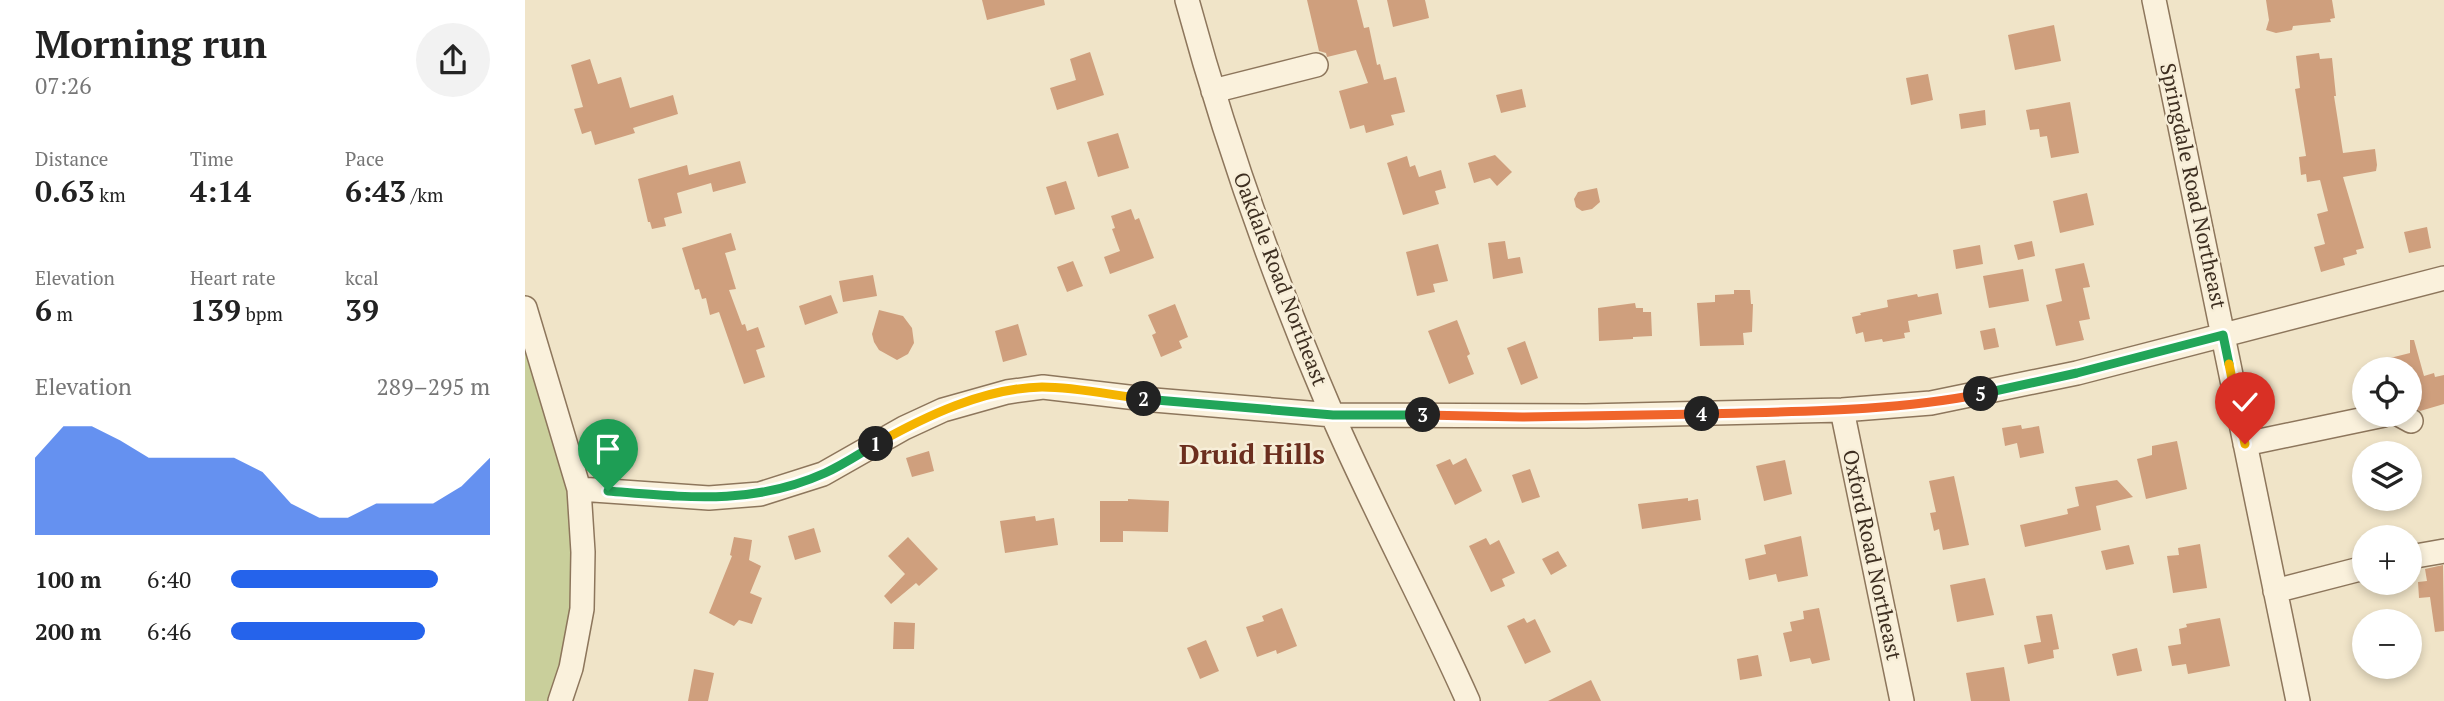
<!DOCTYPE html>
<meta charset="utf-8">
<style>
:root{--surface:#fff;--page:#f2f2f2;--text:#222;--muted:#767676;--accent:#2563eb}
body{margin:0;font-family:"PT Serif",serif;background:var(--page);color:var(--text);height:100vh;display:flex;flex-direction:column;font-size:26px;white-space:nowrap}
*{box-sizing:border-box;margin:0}
p{font-size:23px;color:var(--muted)}
.icon{flex:none;width:38px;height:38px;fill:none;stroke:currentColor;stroke-width:2;stroke-linecap:round;stroke-linejoin:round}
.map{position:relative;flex:1;overflow:hidden}
.details{display:flex;flex-direction:column;background:var(--surface);width:525px}
.details>*{flex:none}
.tools{position:absolute;left:1827px;top:357px;display:grid;gap:14px}
.tools a{display:grid;place-items:center;width:70px;height:70px;border-radius:50%;background:var(--surface);box-shadow:0 4px 10px #0003;font-size:35px}
.pin{position:absolute;display:grid;place-items:center;width:60px;height:60px;color:#fff;margin:-72px -30px;border-radius:50% 50% 50% 0;rotate:-45deg;box-shadow:0 0 7px #0007}
.pin .icon{rotate:45deg}
.km{position:absolute;width:35px;height:35px;margin:-18px;border-radius:50%;background:#222;color:#fff;font-size:19px;line-height:35px;text-align:center}
.round{display:grid;place-items:center;flex:none;width:74px;height:74px;border-radius:37px;background:var(--page)}
.overview{display:flex;align-items:center;justify-content:space-between;height:119px;padding:0 35px}
h1{font-size:38px;font-weight:700;line-height:52px}
.metrics{display:grid;grid-template-columns:repeat(3,1fr);gap:10px;height:119px;padding:7px 35px}
.metrics div{display:grid;align-content:center}
.metrics b{font-size:30px;font-weight:700}
.metrics small{font-size:19px;font-weight:400}
.metrics p{font-size:19px}
.chart{height:196px;padding:14px 35px}
.chart p{display:flex;justify-content:space-between}
.chart svg{width:100%;height:126px;margin-top:7px;fill:var(--accent);opacity:.7}
ul{padding:0 35px;list-style:none;font-size:23px}
li{display:grid;grid-template-columns:112px 84px 1fr;align-items:center;height:52px}
li i{height:18px;border-radius:9px;background:var(--accent)}
main{display:flex;flex:1;min-height:0}
.map>svg:first-child{display:block}
.green{fill:#c9cf9b}
.building{fill:#cf9f7d}
.lines{fill:none;stroke-linecap:round;stroke-linejoin:round}
.minor-casing{stroke:#8d765c;stroke-width:26}
.minor{stroke:#faf1dc;stroke-width:23}
.split-1-casing{stroke:#fff;stroke-width:14}
.split-2-casing{stroke:#fff;stroke-width:14}
.split-3-casing{stroke:#fff;stroke-width:14}
.split-4-casing{stroke:#fff;stroke-width:14}
.split-5-casing{stroke:#fff;stroke-width:14}
.split-6-casing{stroke:#fff;stroke-width:14}
.split-7-casing{stroke:#fff;stroke-width:14}
.split-1{stroke:#22a559;stroke-width:9}
.split-2{stroke:#f5b400;stroke-width:9}
.split-3{stroke:#22a559;stroke-width:9}
.split-4{stroke:#f0652b;stroke-width:9}
.split-5{stroke:#f0652b;stroke-width:9}
.split-6{stroke:#22a559;stroke-width:9}
.split-7{stroke:#f5b400;stroke-width:9}
.labels{text-anchor:middle;stroke-width:5;stroke-linejoin:round;paint-order:stroke}
.street-label{font-size:21px;fill:#3d2e20;stroke:#f7eed8}
.district-label{font-size:28px;font-weight:bold;fill:#6b2e1e;stroke:#f7eed8}
</style>
<main>
<section class="details">
<div class="overview"><div><h1>Morning run</h1><p>07:26</p></div><a class="round"><svg class="icon" aria-label="share" viewBox="0 0 24 24"><path d="M12 15V3M7 8l5-5 5 5M5 13v7h14v-7"/></svg></a></div>
<div class="metrics">
<div><p>Distance</p><b>0.63<small> km</small></b></div>
<div><p>Time</p><b>4:14</b></div>
<div><p>Pace</p><b>6:43<small> /km</small></b></div>
</div>
<div class="metrics">
<div><p>Elevation</p><b>6<small> m</small></b></div>
<div><p>Heart rate</p><b>139<small> bpm</small></b></div>
<div><p>kcal</p><b>39</b></div>
</div>
<div class="chart"><p><span>Elevation</span>289–295 m</p>
<svg viewBox="0 0 160 44" preserveAspectRatio="none"><path d="M0 44V17L10 6L20 6L30 11L40 17L50 17L60 17L70 17L80 22L90 33L100 38L110 38L120 33L130 33L140 33L150 27L160 17V44z"/></svg>
</div>
<ul>
<li><b>100 m</b>6:40<i style="width:80%"></i></li>
<li><b>200 m</b>6:46<i style="width:75%"></i></li>
</ul>
</section>
<div class="map">
<svg width="1919" height="701" viewBox="0 0 1919 701">
<rect width="100%" height="100%" fill="#f0e4c8"/>
<!-- green -->
<path class="green" d="M 0,320 L 46,497 L 56,615 L 31,701 L 0,701 Z"/>
<!-- building -->
<path class="building" d="M 457,0 L 519,0 L 520,5 L 462,20 Z
M 782,0 L 832,0 L 839,28 L 844,27 L 852,65 L 855,64 L 859,80 L 871,77 L 880,112 L 866,115 L 869,125 L 841,133 L 839,125 L 825,129 L 814,91 L 843,83 L 831,50 L 802,57 L 801,53 L 794,51 Z
M 862,0 L 900,0 L 904,18 L 868,27 Z
M 1741,0 L 1807,0 L 1810,18 L 1805,19 L 1806,22 L 1768,26 L 1767,30 L 1751,33 L 1741,30 L 1744,20 Z
M 1529,25 L 1536,61 L 1490,70 L 1483,35 Z
M 565,52 L 579,95 L 532,110 L 525,88 L 551,80 L 545,59 Z
M 1794,53 L 1795,59 L 1807,58 L 1811,96 L 1809,96 L 1818,153 L 1850,149 L 1852,165 L 1851,171 L 1818,177 L 1839,248 L 1831,250 L 1832,254 L 1818,258 L 1820,265 L 1796,272 L 1789,247 L 1800,244 L 1792,214 L 1803,211 L 1795,180 L 1782,182 L 1781,174 L 1776,175 L 1774,157 L 1781,156 L 1770,89 L 1775,88 L 1771,56 Z
M 65,59 L 73,84 L 96,77 L 105,108 L 148,95 L 153,114 L 108,128 L 110,133 L 70,145 L 66,131 L 57,134 L 49,109 L 58,107 L 46,65 Z
M 1403,74 L 1408,100 L 1386,105 L 1381,78 Z
M 997,89 L 1001,107 L 976,113 L 971,95 Z
M 1545,102 L 1554,153 L 1526,158 L 1522,136 L 1515,137 L 1514,129 L 1505,130 L 1501,110 Z
M 1460,110 L 1461,125 L 1436,129 L 1434,114 Z
M 593,133 L 604,168 L 573,177 L 562,142 Z
M 970,155 L 987,172 L 972,186 L 965,178 L 949,183 L 943,163 Z
M 882,156 L 885,167 L 890,165 L 894,177 L 916,170 L 921,188 L 910,191 L 914,204 L 878,215 L 862,163 Z
M 215,161 L 221,183 L 188,192 L 186,183 L 152,193 L 157,213 L 139,218 L 141,226 L 127,229 L 125,222 L 123,222 L 113,179 L 162,165 L 164,175 Z
M 541,181 L 550,209 L 530,215 L 521,187 Z
M 1072,188 L 1075,202 L 1067,209 L 1057,211 L 1051,207 L 1049,199 L 1053,192 Z
M 1562,193 L 1569,225 L 1535,233 L 1528,201 Z
M 606,209 L 610,220 L 614,218 L 629,258 L 585,274 L 579,257 L 595,251 L 587,229 L 590,228 L 586,216 Z
M 1902,227 L 1906,248 L 1884,253 L 1879,232 Z
M 206,233 L 211,250 L 200,253 L 211,289 L 204,290 L 217,325 L 220,324 L 222,331 L 233,327 L 240,347 L 231,350 L 240,377 L 219,384 L 194,312 L 185,315 L 181,298 L 177,299 L 174,289 L 170,290 L 157,248 Z
M 980,241 L 983,259 L 995,257 L 998,273 L 968,279 L 963,243 Z
M 1507,241 L 1510,256 L 1493,260 L 1489,245 Z
M 913,244 L 923,281 L 908,284 L 910,292 L 892,296 L 881,252 Z
M 1455,245 L 1458,264 L 1431,269 L 1428,250 Z
M 548,261 L 558,286 L 542,292 L 532,267 Z
M 1559,263 L 1565,287 L 1558,288 L 1565,319 L 1554,321 L 1559,340 L 1531,346 L 1521,305 L 1537,301 L 1530,269 Z
M 1498,269 L 1504,301 L 1464,308 L 1458,276 Z
M 348,275 L 352,296 L 318,302 L 314,281 Z
M 1209,290 L 1225,290 L 1226,304 L 1228,304 L 1227,332 L 1218,333 L 1219,345 L 1175,346 L 1172,303 L 1190,302 L 1190,295 L 1209,294 Z
M 1413,293 L 1417,314 L 1383,321 L 1385,332 L 1379,333 L 1380,338 L 1358,342 L 1357,339 L 1340,342 L 1338,332 L 1331,334 L 1327,317 L 1336,315 L 1335,313 L 1363,307 L 1362,300 L 1392,294 L 1393,297 Z
M 306,295 L 313,313 L 280,325 L 274,306 Z
M 1110,303 L 1111,308 L 1118,308 L 1118,312 L 1126,312 L 1127,336 L 1108,337 L 1108,339 L 1074,341 L 1073,308 Z
M 650,304 L 663,337 L 654,341 L 657,348 L 636,357 L 627,335 L 631,333 L 623,315 Z
M 354,310 L 378,316 L 387,328 L 389,343 L 383,354 L 372,360 L 354,350 L 349,342 L 347,334 Z
M 932,320 L 945,354 L 942,356 L 949,374 L 924,384 L 903,331 Z
M 493,324 L 502,355 L 478,362 L 470,331 Z
M 1470,328 L 1474,347 L 1459,350 L 1455,331 Z
M 1885,340 L 1889,340 L 1899,376 L 1909,373 L 1910,377 L 1919,375 L 1919,404 L 1895,411 L 1885,404 L 1885,369 L 1841,369 L 1841,364 L 1885,353 Z
M 1000,341 L 1013,378 L 996,385 L 982,348 Z
M 1496,425 L 1497,429 L 1514,426 L 1519,453 L 1495,458 L 1492,443 L 1480,446 L 1477,428 Z
M 1652,441 L 1662,489 L 1621,499 L 1612,459 L 1627,455 L 1627,446 Z
M 404,451 L 409,471 L 387,477 L 381,458 Z
M 941,458 L 957,491 L 930,505 L 911,465 L 925,459 L 928,465 Z
M 1260,460 L 1267,494 L 1239,501 L 1231,466 Z
M 1005,469 L 1015,497 L 997,503 L 987,475 Z
M 1429,476 L 1444,545 L 1418,550 L 1414,529 L 1409,531 L 1405,513 L 1411,512 L 1404,481 Z
M 1592,480 L 1608,497 L 1571,506 L 1576,530 L 1500,547 L 1495,525 L 1543,514 L 1542,509 L 1554,506 L 1550,487 Z
M 1163,498 L 1163,501 L 1173,499 L 1176,520 L 1117,529 L 1113,504 Z
M 603,499 L 644,501 L 643,532 L 598,531 L 598,542 L 575,542 L 575,501 L 603,501 Z
M 510,516 L 511,521 L 529,518 L 533,545 L 480,553 L 475,521 Z
M 289,528 L 296,552 L 270,560 L 263,536 Z
M 1276,536 L 1283,576 L 1253,582 L 1251,574 L 1224,580 L 1220,559 L 1241,554 L 1239,545 Z
M 209,537 L 227,540 L 224,560 L 236,566 L 225,593 L 237,598 L 227,624 L 214,620 L 209,626 L 184,613 L 207,556 L 205,555 Z
M 383,537 L 413,569 L 394,586 L 391,583 L 366,604 L 359,596 L 380,574 L 363,556 Z
M 961,538 L 965,545 L 974,540 L 990,573 L 977,579 L 980,586 L 966,592 L 944,546 Z
M 1675,544 L 1682,588 L 1648,593 L 1642,556 L 1654,555 L 1653,548 Z
M 1604,545 L 1609,564 L 1581,570 L 1576,551 Z
M 1033,551 L 1042,566 L 1026,575 L 1017,559 Z
M 1918,565 L 1919,631 L 1910,632 L 1905,597 L 1894,598 L 1893,582 L 1902,581 L 1900,569 Z
M 1460,578 L 1469,615 L 1432,622 L 1425,585 Z
M 757,608 L 772,646 L 752,654 L 751,650 L 732,657 L 721,627 L 739,621 L 737,616 Z
M 1294,608 L 1305,660 L 1287,664 L 1285,658 L 1265,662 L 1258,633 L 1267,631 L 1265,622 L 1279,619 L 1278,611 Z
M 1527,614 L 1534,649 L 1528,650 L 1529,658 L 1503,664 L 1499,645 L 1516,642 L 1511,616 Z
M 999,618 L 1002,623 L 1010,619 L 1026,652 L 1000,664 L 982,626 Z
M 1695,618 L 1705,666 L 1663,674 L 1661,664 L 1647,666 L 1643,646 L 1656,644 L 1654,629 L 1662,627 L 1661,624 Z
M 369,622 L 390,623 L 389,649 L 368,649 Z
M 681,640 L 694,671 L 675,679 L 662,648 Z
M 1612,648 L 1617,671 L 1592,676 L 1587,654 Z
M 1233,655 L 1237,676 L 1215,680 L 1212,659 Z
M 1479,667 L 1485,701 L 1446,701 L 1441,673 Z
M 169,669 L 189,673 L 183,701 L 163,701 Z
M 1066,680 L 1076,701 L 1023,701 Z"/>
<g class="lines">
<defs>
<path id="minor" d="M 662,0 C 701,144 748,277 807,414 C 849,511 900,604 943,701
M 1629,0 L 1773,701
M 688,91 L 791,65
M 0,308 L 54,489 L 58,552 L 57,609 L 46,668 L 35,701
M 1317,410 L 1377,701
M 1875,415 L 1886,421
M 1720,444 L 1859,415
M 54,489 L 184,498 L 235,494 L 298,474 L 379,428 L 418,410 L 482,392 L 518,387 L 629,400 L 808,415 L 1061,416 L 1317,410 L 1406,403 L 1552,373 L 1919,278
M 1885,557 L 1919,551
M 1750,591 L 1839,568"/>
</defs>
<!-- minor casing -->
<use href="#minor" class="minor-casing"/>
<!-- minor -->
<use href="#minor" class="minor"/>
</g>
<g class="lines">
<defs>
<path id="split-1" d="M 83,491 C 160,497 227,506 300,473 C 318,465 334,454 351,444"/>
<path id="split-2" d="M 351,444 C 401,416 459,388 517,387 C 551,387 586,395 619,399"/>
<path id="split-3" d="M 619,399 L 808,415 L 898,415"/>
<path id="split-4" d="M 898,415 L 997,417 L 1177,414"/>
<path id="split-5" d="M 1177,414 C 1270,411 1364,412 1456,394"/>
<path id="split-6" d="M 1456,394 L 1552,373 L 1698,335 L 1704,364"/>
<path id="split-7" d="M 1704,364 L 1720,444"/>
</defs>
<!-- split-1 casing -->
<use href="#split-1" class="split-1-casing"/>
<!-- split-2 casing -->
<use href="#split-2" class="split-2-casing"/>
<!-- split-3 casing -->
<use href="#split-3" class="split-3-casing"/>
<!-- split-4 casing -->
<use href="#split-4" class="split-4-casing"/>
<!-- split-5 casing -->
<use href="#split-5" class="split-5-casing"/>
<!-- split-6 casing -->
<use href="#split-6" class="split-6-casing"/>
<!-- split-7 casing -->
<use href="#split-7" class="split-7-casing"/>
<!-- split-1 -->
<use href="#split-1" class="split-1"/>
<!-- split-2 -->
<use href="#split-2" class="split-2"/>
<!-- split-3 -->
<use href="#split-3" class="split-3"/>
<!-- split-4 -->
<use href="#split-4" class="split-4"/>
<!-- split-5 -->
<use href="#split-5" class="split-5"/>
<!-- split-6 -->
<use href="#split-6" class="split-6"/>
<!-- split-7 -->
<use href="#split-7" class="split-7"/>
</g>
<g class="labels">
<!-- street labels -->
<g class="street-label">
<text transform="translate(1668 186) rotate(78)" y="7">Springdale Road Northeast</text>
<text transform="translate(755 279) rotate(69)" y="7">Oakdale Road Northeast</text>
<text transform="translate(1347 555) rotate(78)" y="7">Oxford Road Northeast</text>
</g>
<!-- district labels -->
<g class="district-label">
<text x="727" y="464">Druid Hills</text>
</g>
</g>
</svg>
<div class="tools">
<a><svg class="icon" aria-label="locate" viewBox="0 0 24 24"><circle cx="12" cy="12" r="6"/><path d="M12 2v4M12 18v4M2 12h4M18 12h4"/></svg></a>
<a><svg class="icon" aria-label="layers" viewBox="0 0 24 24"><path d="M12 4l9 5-9 5-9-5zM3 14l9 5 9-5"/></svg></a>
<a>+</a>
<a>−</a>
</div>
<div class="pin" style="left:83px;top:491px;background:#1e9e55"><svg class="icon" aria-label="arrive" viewBox="0 0 24 24"><path d="M6 21V4h12l-3 4 3 4H6"/></svg></div>
<div class="pin" style="left:1720px;top:444px;background:#d93025"><svg class="icon" aria-label="check" viewBox="0 0 24 24"><path d="M5 12l5 5 9-10"/></svg></div>
<b class="km" style="left:351px;top:444px">1</b>
<b class="km" style="left:619px;top:399px">2</b>
<b class="km" style="left:898px;top:415px">3</b>
<b class="km" style="left:1177px;top:414px">4</b>
<b class="km" style="left:1456px;top:394px">5</b>
</div>
</main>
